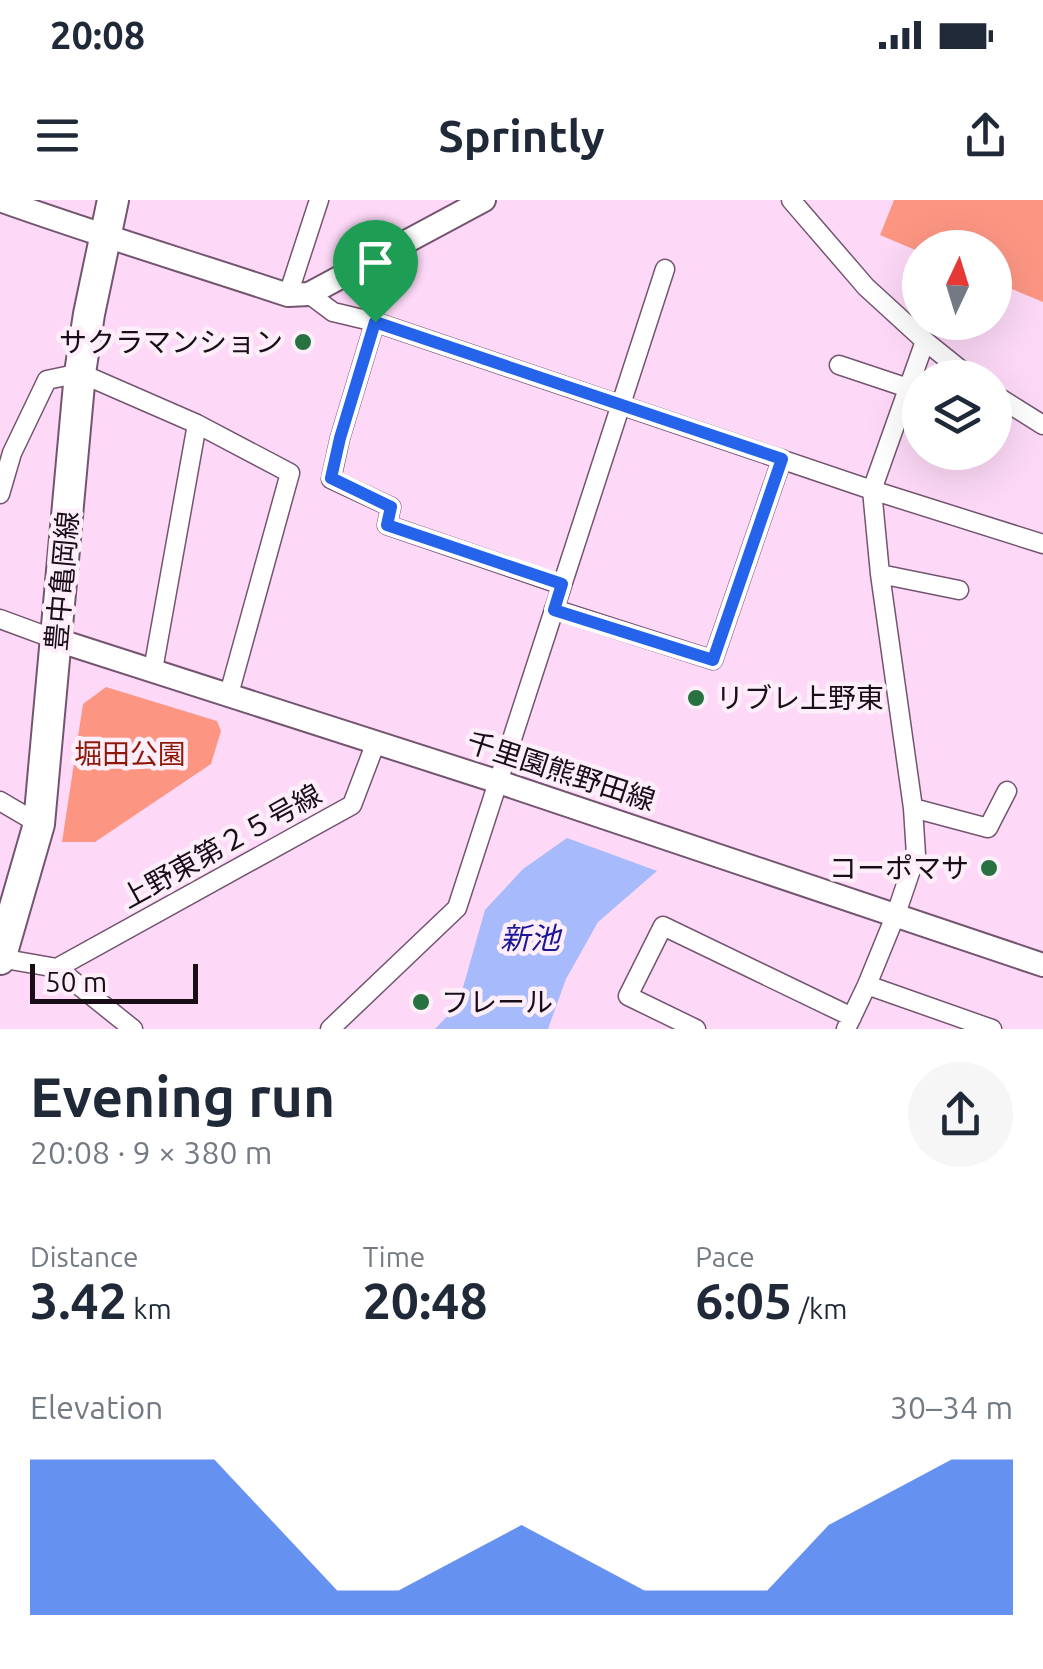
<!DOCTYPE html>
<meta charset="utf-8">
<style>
:root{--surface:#fff;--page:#f6f6f7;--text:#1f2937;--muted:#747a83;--accent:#2563eb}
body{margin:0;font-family:Ubuntu,"Noto Sans JP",sans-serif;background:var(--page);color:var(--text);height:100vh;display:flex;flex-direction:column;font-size:38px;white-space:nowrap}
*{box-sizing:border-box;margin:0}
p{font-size:32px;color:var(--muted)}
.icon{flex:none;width:55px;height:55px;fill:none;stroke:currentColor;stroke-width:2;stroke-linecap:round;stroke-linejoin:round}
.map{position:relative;height:829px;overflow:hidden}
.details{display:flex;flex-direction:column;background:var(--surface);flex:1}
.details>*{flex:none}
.needle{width:65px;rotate:4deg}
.buttons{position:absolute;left:902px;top:30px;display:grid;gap:20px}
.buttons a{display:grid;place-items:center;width:110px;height:110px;border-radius:50%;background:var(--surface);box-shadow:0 10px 40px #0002;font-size:50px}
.scale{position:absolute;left:30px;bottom:25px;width:168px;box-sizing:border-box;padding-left:10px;border:5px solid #190d18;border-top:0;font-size:28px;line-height:35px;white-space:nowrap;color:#190d18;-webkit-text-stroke:8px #fdeefa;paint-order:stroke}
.pin{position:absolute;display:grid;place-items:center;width:85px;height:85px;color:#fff;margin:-102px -42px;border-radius:50% 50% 50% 0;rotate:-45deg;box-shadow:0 0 10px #0007}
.pin .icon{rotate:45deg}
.round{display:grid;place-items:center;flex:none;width:105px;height:105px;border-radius:52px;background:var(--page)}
.overview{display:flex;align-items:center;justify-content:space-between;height:170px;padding:0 30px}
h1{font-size:55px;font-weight:700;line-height:75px}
.stats{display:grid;grid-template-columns:repeat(3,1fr);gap:15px;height:170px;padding:10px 30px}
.stats div{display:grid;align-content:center}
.stats b{font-size:50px;font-weight:700}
.stats small{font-size:28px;font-weight:400}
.stats p{font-size:28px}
.chart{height:280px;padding:20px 30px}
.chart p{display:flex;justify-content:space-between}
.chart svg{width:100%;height:180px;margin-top:10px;fill:var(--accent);opacity:.7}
.status{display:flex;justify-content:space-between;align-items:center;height:70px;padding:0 50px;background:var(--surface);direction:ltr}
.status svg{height:28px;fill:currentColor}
header{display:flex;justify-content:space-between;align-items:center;height:130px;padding:0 30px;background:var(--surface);font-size:45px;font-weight:700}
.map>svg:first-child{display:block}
.green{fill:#fc9683}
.water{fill:#a6bafc}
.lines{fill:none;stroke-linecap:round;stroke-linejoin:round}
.minor-casing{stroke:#73556f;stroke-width:21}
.tertiary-casing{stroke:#73556f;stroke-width:26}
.primary-casing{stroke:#73556f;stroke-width:34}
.minor{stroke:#fff;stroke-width:18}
.tertiary{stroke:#fff;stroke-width:22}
.primary{stroke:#fff;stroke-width:30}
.route-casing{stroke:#fff;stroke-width:20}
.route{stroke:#2563eb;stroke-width:12}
.poi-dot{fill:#277240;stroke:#fdeefa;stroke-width:4}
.labels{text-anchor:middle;stroke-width:9;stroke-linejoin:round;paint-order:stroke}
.poi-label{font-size:28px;fill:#190d18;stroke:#fdeefa;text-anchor:end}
.street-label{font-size:28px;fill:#190d18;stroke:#fdeefa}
.park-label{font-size:28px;fill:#8d1908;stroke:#fdeefa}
.water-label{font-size:30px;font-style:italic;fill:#1d1796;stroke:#fdeefa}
</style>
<div class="status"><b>20:08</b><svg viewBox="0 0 49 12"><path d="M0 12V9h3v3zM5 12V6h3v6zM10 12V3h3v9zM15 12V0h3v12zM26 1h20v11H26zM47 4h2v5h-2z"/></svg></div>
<header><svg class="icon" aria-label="menu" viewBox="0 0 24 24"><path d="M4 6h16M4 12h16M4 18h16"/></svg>Sprintly<svg class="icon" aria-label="share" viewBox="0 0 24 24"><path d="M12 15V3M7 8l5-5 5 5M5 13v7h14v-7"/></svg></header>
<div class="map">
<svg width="1043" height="829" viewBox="0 0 1043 829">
<rect width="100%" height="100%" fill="#fdd9f7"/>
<!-- green -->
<path class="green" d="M 894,0 L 1043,0 L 1043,102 L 995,82 L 995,48 L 920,48 L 920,52 L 880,35 Z
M 106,487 L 217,521 L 221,531 L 211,564 L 95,642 L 62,642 L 83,504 Z"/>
<!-- water -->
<path class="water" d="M 567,638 L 657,671 L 598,722 L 566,779 L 548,829 L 435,829 L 458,805 L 485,710 L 523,669 Z"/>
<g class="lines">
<defs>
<path id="minor" d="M 791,0 L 866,87 L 925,141 L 971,178
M 309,94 L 333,112 L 375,122 L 872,290 L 1043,344
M 288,95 L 319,0
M 375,122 L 340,238 L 331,279 L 391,307 L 387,325 L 562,385
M 839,165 L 908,188
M 995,195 L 1043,225
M 0,294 L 12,253 L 47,180 L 80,173 L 197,224 L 290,273 L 229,494
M 880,374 L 959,390
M 554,409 L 713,460 L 782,259
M 0,419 L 57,440
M 153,470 L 197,224
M 0,601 L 39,624
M 913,608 L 988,628 L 1007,591
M 0,758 L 57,768 L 133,829
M 57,768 L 352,605 L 376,542
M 867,785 L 992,829
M 330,829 L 457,708 L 665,69
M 696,829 L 628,796 L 663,726 L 852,817
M 846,829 L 867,785 L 896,714 L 916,655 L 913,608 L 880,374 L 872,290 L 925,141"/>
<path id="tertiary" d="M 0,0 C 95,34 192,63 288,95 L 309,94 L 484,0
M 57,440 L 499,582 L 1043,765"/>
<path id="primary" d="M 0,759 L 39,624 L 80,173 L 89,114 L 113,0"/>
</defs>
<!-- minor casing -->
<use href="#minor" class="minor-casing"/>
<!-- tertiary casing -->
<use href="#tertiary" class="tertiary-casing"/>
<!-- primary casing -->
<use href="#primary" class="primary-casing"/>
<!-- minor -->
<use href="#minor" class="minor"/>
<!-- tertiary -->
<use href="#tertiary" class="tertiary"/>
<!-- primary -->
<use href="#primary" class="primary"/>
</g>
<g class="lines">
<defs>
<path id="route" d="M 375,122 L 782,259 L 713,460 L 554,410 L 562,384 L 387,325 L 391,307 L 331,278 L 340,238 Z"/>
</defs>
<!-- route casing -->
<use href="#route" class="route-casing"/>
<!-- route -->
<use href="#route" class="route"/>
</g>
<!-- markers -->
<g class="poi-dot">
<circle cx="303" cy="142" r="10"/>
<circle cx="696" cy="498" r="10"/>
<circle cx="989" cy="668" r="10"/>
<circle cx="421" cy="802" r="10"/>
</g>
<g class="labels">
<!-- poi labels -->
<g class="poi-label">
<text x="283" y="152">サクラマンション</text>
<text x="716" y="508" text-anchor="start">リブレ上野東</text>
<text x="969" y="678">コーポマサ</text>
<text x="441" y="812" text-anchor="start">フレール</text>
</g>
<!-- street labels -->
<g class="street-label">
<text transform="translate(62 381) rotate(-85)" y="10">豊中亀岡線</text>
<text transform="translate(561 571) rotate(18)" y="10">千里園熊野田線</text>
<text transform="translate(221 646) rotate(-29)" y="10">上野東第２５号線</text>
</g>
<!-- park labels -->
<g class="park-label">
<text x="130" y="564">堀田公園</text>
</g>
<!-- water labels -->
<g class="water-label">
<text x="530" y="749">新池</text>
</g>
</g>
</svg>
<div class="buttons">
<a><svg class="needle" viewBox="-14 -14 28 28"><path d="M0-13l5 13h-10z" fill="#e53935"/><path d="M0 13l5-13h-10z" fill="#747a83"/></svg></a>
<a><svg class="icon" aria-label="layers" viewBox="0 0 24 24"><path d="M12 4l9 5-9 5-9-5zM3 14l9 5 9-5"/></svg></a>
</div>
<div class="scale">50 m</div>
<div class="pin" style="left:375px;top:122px;background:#1e9e55"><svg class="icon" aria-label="arrive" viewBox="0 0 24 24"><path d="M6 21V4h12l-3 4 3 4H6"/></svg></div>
</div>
<section class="details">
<div class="overview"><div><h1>Evening run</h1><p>20:08 · 9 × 380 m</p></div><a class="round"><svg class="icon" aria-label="share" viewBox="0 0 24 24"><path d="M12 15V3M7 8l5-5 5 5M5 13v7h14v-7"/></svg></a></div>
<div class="stats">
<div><p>Distance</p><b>3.42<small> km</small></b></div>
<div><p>Time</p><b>20:48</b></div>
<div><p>Pace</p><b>6:05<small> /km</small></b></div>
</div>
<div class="chart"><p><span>Elevation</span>30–34 m</p>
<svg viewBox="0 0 160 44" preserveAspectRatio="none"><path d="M0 44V6L10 6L20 6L30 6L40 22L50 38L60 38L70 30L80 22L90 30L100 38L110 38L120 38L130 22L140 14L150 6L160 6V44z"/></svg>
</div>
</section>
